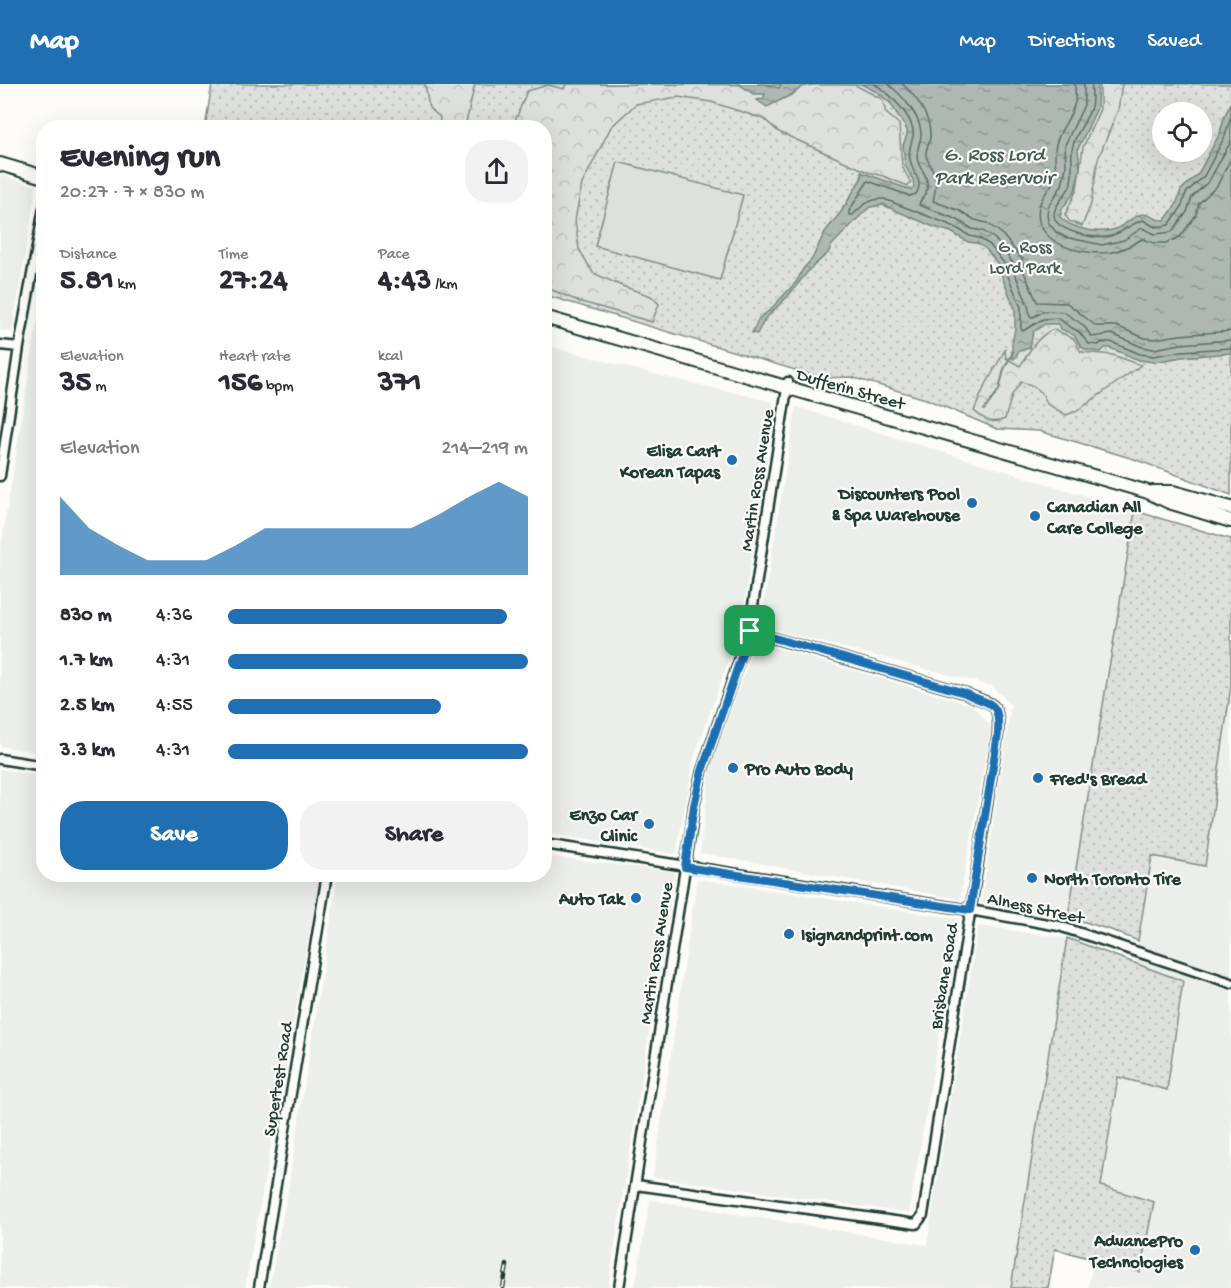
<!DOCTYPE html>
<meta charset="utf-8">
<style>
:root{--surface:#fff;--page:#f2f2f3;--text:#2b2b33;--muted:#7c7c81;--accent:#1f6fb2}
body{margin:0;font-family:"Gochi Hand",sans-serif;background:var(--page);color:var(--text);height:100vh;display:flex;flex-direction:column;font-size:22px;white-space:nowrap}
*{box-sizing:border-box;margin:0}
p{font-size:20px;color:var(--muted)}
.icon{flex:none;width:33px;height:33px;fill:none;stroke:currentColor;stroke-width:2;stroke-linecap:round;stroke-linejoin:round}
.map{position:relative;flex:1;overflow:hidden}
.drawer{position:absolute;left:36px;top:36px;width:516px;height:762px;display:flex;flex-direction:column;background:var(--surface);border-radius:24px;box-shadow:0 6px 24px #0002}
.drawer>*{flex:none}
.tools{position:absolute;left:1152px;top:18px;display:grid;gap:12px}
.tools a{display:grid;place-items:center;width:60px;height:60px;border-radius:50%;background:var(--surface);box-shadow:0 6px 24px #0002;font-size:30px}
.pin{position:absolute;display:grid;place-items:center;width:51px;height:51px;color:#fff;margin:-26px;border-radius:12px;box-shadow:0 3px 9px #0006}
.round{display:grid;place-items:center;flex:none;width:63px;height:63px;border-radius:24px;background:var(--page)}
.head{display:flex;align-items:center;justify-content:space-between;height:102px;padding:0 24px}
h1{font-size:33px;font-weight:800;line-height:45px}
.metrics{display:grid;grid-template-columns:repeat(3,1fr);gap:9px;height:102px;padding:6px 24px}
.metrics div{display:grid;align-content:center}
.metrics b{font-size:30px;font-weight:800}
.metrics small{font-size:16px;font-weight:400}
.metrics p{font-size:16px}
.chart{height:168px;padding:12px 24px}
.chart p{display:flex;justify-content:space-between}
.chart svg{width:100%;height:108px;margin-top:6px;fill:var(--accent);opacity:.7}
.cta{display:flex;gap:12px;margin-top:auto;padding:12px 24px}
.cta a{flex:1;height:69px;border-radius:24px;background:var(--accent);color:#fff;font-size:24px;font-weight:800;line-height:69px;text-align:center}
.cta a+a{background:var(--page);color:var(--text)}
ul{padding:0 24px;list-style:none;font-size:20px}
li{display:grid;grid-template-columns:96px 72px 1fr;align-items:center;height:45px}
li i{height:15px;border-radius:8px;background:var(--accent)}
header{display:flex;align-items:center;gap:36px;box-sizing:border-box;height:84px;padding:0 30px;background:var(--accent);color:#fff}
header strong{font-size:28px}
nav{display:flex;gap:33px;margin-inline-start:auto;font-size:21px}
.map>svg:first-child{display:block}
.built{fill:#eceee9}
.grass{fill:url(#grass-dots);stroke:#7e8e88;stroke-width:1.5;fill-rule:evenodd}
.forest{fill:url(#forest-crowns);stroke:#7e8e88;stroke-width:1.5}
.pitch{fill:#dde0db;stroke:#7e8e88;stroke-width:1.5}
.water{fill:url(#water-ripples);stroke:#75877f;stroke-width:1.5}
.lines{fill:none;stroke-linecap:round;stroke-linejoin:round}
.shore{stroke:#586e66;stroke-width:1.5}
.stream{stroke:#75877f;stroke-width:2}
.minor-casing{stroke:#1f3d34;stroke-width:13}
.secondary-casing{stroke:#1f3d34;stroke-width:16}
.minor{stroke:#fdfcf7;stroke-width:8}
.secondary{stroke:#fdfcf7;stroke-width:12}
.rail-casing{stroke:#1f3d34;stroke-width:4.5}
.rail{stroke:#fdfcf7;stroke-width:2;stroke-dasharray:7;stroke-linecap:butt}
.route-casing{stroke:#fff;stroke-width:12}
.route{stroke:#1f6fb2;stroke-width:8}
.poi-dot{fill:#1f6fb2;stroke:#fdfcf7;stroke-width:2}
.labels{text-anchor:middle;stroke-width:4.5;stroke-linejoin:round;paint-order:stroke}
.park-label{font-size:18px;fill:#455e55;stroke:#fdfcf7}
.street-label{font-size:18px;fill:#1f3d34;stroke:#fdfcf7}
.poi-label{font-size:18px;font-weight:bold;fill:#1f3d34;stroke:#fdfcf7;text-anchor:end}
.water-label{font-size:20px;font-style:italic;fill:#435c53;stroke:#fdfcf7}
</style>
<header>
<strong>Map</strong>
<nav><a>Map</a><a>Directions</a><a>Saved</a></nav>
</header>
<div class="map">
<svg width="1231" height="1204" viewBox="0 0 1231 1204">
<defs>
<pattern id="grass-dots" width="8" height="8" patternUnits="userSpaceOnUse" patternTransform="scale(1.5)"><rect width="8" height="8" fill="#dde0db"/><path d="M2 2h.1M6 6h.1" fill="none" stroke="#bdc1bd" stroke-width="1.8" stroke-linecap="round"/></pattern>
<pattern id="forest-crowns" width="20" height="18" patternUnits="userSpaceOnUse" patternTransform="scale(1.5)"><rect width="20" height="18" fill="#dde0db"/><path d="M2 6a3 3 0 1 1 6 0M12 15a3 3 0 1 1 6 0" fill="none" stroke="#bdc1bd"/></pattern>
<pattern id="water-ripples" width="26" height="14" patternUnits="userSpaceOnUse" patternTransform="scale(1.5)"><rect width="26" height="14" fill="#aeb8b1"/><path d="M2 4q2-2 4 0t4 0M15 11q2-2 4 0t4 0" fill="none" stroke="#8d9791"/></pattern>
</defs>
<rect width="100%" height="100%" fill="#fdfcf7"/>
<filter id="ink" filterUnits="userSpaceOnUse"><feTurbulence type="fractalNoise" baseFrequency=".0167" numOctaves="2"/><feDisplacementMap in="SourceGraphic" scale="12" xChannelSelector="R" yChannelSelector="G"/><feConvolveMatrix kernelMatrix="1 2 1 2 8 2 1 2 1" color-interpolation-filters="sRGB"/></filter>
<g filter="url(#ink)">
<!-- built -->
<path class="built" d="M 0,91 L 36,102 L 12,248 L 0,246 Z
M 43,203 L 44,669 L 43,669 L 0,662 L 0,469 Z
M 545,261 L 661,292 L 774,318 L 741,542 L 695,670 L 676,770 L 545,749 Z
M 796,323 L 1135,427 L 1068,833 L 981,819 L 1011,621 L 992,602 L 760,542 Z
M 756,558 L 972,621 L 983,632 L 991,644 L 960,815 L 700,769 L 711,680 Z
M 1231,602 L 1231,1204 L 1088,1204 L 1093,1175 L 1140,1187 L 1154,1118 L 1101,1102 L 1118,992 L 1167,1006 L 1183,898 L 1135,879 L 1138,857 L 1152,772 L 1205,781 Z
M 0,685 L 43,692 L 44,790 L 320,791 L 245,1204 L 0,1204 Z
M 545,772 L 675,788 L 608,1204 L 269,1204 L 288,1105 L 338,791 L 544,790 Z
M 697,795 L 959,835 L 909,1129 L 653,1093 Z
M 978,842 L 1067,854 L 1011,1204 L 635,1204 L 650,1116 L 927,1161 Z"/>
<!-- grass -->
<path class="grass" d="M 212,0 L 1231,0 L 1231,411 L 1134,375 L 1039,347 L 997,345 L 926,315 L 851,293 L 822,294 L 545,211 L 544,44 L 205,44 ZM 1162,28 L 1202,28 L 1202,68 L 1162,68 Z
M 1135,427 L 1231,455 L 1231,602 L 1205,782 L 1152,772 L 1138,857 L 1111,846 L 1068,833 Z
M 1067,854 L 1183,897 L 1167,1006 L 1118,993 L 1101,1102 L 1154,1118 L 1140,1188 L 1055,1165 L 1048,1204 L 1011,1204 Z"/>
<!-- forest -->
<path class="forest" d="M 425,0 L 475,0 L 465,43 L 439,43 L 440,33 L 429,24 Z
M 566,0 L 855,1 L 882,15 L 886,29 L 899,40 L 902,82 L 911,99 L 908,102 L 883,92 L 868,88 L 779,48 L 764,35 L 711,18 L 678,13 L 636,20 L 611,43 L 582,100 L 575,136 L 579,165 L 593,189 L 622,202 L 651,212 L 659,220 L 652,238 L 578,217 L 545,203 L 544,44 L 513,42 L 527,7 L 548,1 L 564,5 Z
M 1100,0 L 1122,0 L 1118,26 L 1098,75 L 1091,120 L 1082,142 L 1069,137 L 1065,131 L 1077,105 L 1083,63 L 1100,25 Z
M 1054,245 L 1074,255 L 1081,268 L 1113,271 L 1141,281 L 1077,327 L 1066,331 L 1047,320 C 1043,307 1035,301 1021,298 L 1012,311 L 1005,335 C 991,341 985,336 974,327 L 983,306 L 1005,266 L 1006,274 L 1020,282 C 1030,267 1037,252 1054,245 Z"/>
<!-- pitch -->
<path class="pitch" d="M 618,78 L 743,111 L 720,196 L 595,162 Z"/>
<!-- water -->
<path class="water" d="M 739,0 L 764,0 L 779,4 L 781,0 L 816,0 L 802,3 L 793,10 L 767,23 L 757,16 L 763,15 L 765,10 L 753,10 Z
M 861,0 L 1098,0 L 1097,24 L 1078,65 L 1080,84 L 1075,107 L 1062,125 L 1060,133 C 1073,146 1101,151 1118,144 C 1127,140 1133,131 1143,130 C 1151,129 1153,137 1165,136 L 1176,121 L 1181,106 L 1198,90 L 1220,49 L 1224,33 L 1231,19 L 1231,269 L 1182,273 L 1154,278 L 1139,276 L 1110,264 L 1105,264 L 1101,268 L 1087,266 L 1081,263 L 1074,251 L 1061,245 L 1059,240 L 1045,240 L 1033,248 L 1030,264 L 1019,267 L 1014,275 L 1012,274 L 1012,260 L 1015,245 L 1015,225 L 1002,193 L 1002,185 L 986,165 L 977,159 L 968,158 L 951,148 L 934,143 L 883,121 L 870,123 L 861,131 L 832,161 L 828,169 L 810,185 L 788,212 L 765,235 L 757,250 L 752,249 L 759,234 L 770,226 L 797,197 L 803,185 L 812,175 L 825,148 L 841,128 L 862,93 L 861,88 L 911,106 L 914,103 L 913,96 L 905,81 L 903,61 L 907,51 L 907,46 L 891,20 L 877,8 Z"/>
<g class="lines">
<!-- shore -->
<path class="shore" d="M 874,0 C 888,7 916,35 913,52 C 911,62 907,67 911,79 C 914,91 924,98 916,110 L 910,112 L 868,97 L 849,127 L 850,131 L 853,131 C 862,121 871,114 884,115 L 953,142 L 970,152 L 979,154 L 990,161 L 1007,183 L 1008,192 L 1021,223 L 1021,245 L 1023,247 L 1043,235 L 1059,234 L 1068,242 L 1078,247 L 1089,260 L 1098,261 L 1103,258 L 1111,258 L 1140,270 L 1154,272 L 1182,267 L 1231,264
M 888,0 C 901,10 922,33 921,51 C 920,61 915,67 918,78 C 922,87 929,94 927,105 C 926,111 920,115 919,121 L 956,135 L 972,145 L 983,147 L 995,155 L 1013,179 L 1015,190 L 1028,221 L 1030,232 L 1033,233 L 1044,227 L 1064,228 L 1083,241 L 1092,253 L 1112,250 L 1142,263 L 1154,265 L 1181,260 L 1231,256
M 902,0 C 916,11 932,35 930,54 C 929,61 925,65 926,72 C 928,78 932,83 934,89 C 937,100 935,108 933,117 L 960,127 L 975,136 L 987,139 L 1001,149 L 1022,175 L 1024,188 L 1037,218 L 1067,219 L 1096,242 L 1116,242 L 1145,254 L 1154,255 L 1180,251 L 1231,247
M 1075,0 C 1075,6 1076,13 1075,18 C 1072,33 1060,45 1056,60 C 1053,72 1058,84 1054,96 C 1051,103 1045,109 1042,115 C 1030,141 1049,158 1072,165 C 1101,172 1117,171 1142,155 L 1154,159 L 1166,159 L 1180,153 L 1196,131 L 1199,119 L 1217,102 L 1231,74
M 1084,0 L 1084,21 L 1065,61 L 1066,83 L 1062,101 L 1049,121 L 1047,130 L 1048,138 L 1056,148 L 1065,153 L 1102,161 L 1124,156 L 1142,144 L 1155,150 L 1172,148 L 1187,128 L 1192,113 L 1209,97 L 1231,57
M 1092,0 C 1091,7 1093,16 1091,23 C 1087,38 1073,51 1072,66 C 1071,79 1074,89 1070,102 C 1066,112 1050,124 1055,135 C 1059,147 1094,155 1106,153 C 1121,151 1129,140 1143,136 L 1155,143 L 1169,141 L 1181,124 L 1186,109 L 1204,92 L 1225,52 L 1231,32"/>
<!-- stream -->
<path class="stream" d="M 984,326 L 999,306 L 1004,285 L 1013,268"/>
<defs>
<path id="minor" d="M 0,261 L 19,263
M 0,392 L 19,263 L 44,124
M 0,675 L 44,682
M 544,760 L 970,826 L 1059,842 L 1231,899
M 636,1101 L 916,1140 L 923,1131 L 998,650 C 1000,614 991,622 965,609 L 749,547
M 259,1204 L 327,790
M 619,1204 L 691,746 L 694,722 L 702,687 L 749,547 L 788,298"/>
<path id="secondary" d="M 0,80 L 44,93
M 544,233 L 1148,408 L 1169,418 L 1231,437
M 1153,408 L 1173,408 L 1231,424"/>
</defs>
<!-- minor casing -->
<use href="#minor" class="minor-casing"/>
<!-- secondary casing -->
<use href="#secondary" class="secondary-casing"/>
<!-- minor -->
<use href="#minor" class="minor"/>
<!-- secondary -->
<use href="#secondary" class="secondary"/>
<defs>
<path id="rail" d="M 503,1204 L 507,1181"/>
</defs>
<!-- rail casing -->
<use href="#rail" class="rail-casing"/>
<!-- rail -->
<use href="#rail" class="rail"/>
</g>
</g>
<g class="lines" filter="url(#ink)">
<defs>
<path id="route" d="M 750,547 L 965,609 C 991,623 1000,614 998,650 L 970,826 L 685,783 L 694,722 L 702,687 Z"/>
</defs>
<!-- route casing -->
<use href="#route" class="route-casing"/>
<!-- route -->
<use href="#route" class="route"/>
</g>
<!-- markers -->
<g class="poi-dot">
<circle cx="732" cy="376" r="6"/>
<circle cx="972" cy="419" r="6"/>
<circle cx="1035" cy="432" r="6"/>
<circle cx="733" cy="684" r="6"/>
<circle cx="1038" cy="694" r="6"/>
<circle cx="649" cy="740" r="6"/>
<circle cx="1032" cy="794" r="6"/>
<circle cx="636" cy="814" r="6"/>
<circle cx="789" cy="850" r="6"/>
<circle cx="1195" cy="1166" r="6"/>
</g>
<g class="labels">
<!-- park labels -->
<g class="park-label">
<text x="1025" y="168">G. Ross<tspan x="1025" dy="21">Lord Park</tspan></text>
</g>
<!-- street labels -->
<g class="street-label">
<text transform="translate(851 304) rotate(16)" y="6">Dufferin Street</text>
<text transform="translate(756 396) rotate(-81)" y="6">Martin Ross Avenue</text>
<text transform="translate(1036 823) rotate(12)" y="6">Alness Street</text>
<text transform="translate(655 869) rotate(-81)" y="6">Martin Ross Avenue</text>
<text transform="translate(943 892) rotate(-81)" y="6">Brisbane Road</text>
<text transform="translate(277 995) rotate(-81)" y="6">Supertest Road</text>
</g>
<!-- poi labels -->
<g class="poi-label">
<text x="720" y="372">Elisa Cart<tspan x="720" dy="21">Korean Tapas</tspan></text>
<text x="960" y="415">Discounters Pool<tspan x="960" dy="21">&amp; Spa Warehouse</tspan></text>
<text x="1047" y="428" text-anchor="start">Canadian All<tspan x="1047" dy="21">Care College</tspan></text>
<text x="745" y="690" text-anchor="start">Pro Auto Body</text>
<text x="1050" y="700" text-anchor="start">Fred's Bread</text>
<text x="637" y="736">Enzo Car<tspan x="637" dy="21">Clinic</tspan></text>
<text x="1044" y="800" text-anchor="start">North Toronto Tire</text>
<text x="624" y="820">Auto Tak</text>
<text x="801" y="856" text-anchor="start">Isignandprint.com</text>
<text x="1183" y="1162">AdvancePro<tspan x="1183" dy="21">Technologies</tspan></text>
</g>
<!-- water labels -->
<g class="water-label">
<text x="994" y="76">G. Ross Lord<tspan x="994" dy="23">Park Reservoir</tspan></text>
</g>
</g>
</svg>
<div class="tools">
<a><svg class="icon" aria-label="locate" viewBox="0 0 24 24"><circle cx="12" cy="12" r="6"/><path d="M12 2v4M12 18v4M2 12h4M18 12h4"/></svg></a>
</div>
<div class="pin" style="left:750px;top:547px;background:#1e9e55"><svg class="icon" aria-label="arrive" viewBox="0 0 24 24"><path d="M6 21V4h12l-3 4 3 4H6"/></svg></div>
<section class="drawer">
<div class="head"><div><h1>Evening run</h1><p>20:27 · 7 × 830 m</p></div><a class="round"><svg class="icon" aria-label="share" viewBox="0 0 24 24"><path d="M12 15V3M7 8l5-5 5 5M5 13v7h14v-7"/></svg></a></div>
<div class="metrics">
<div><p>Distance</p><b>5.81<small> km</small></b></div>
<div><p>Time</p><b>27:24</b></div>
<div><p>Pace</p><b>4:43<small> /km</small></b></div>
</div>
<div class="metrics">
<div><p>Elevation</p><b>35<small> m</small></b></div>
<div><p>Heart rate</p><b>156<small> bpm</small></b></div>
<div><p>kcal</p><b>371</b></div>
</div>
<div class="chart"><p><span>Elevation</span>214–219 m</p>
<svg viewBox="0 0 160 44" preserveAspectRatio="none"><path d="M0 44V12L10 25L20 32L30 38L40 38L50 38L60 32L70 25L80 25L90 25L100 25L110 25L120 25L130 19L140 12L150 6L160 12V44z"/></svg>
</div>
<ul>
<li><b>830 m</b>4:36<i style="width:93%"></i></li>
<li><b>1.7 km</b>4:31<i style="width:100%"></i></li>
<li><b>2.5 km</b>4:55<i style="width:71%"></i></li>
<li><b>3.3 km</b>4:31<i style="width:100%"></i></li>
</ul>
<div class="cta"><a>Save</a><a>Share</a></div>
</section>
</div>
